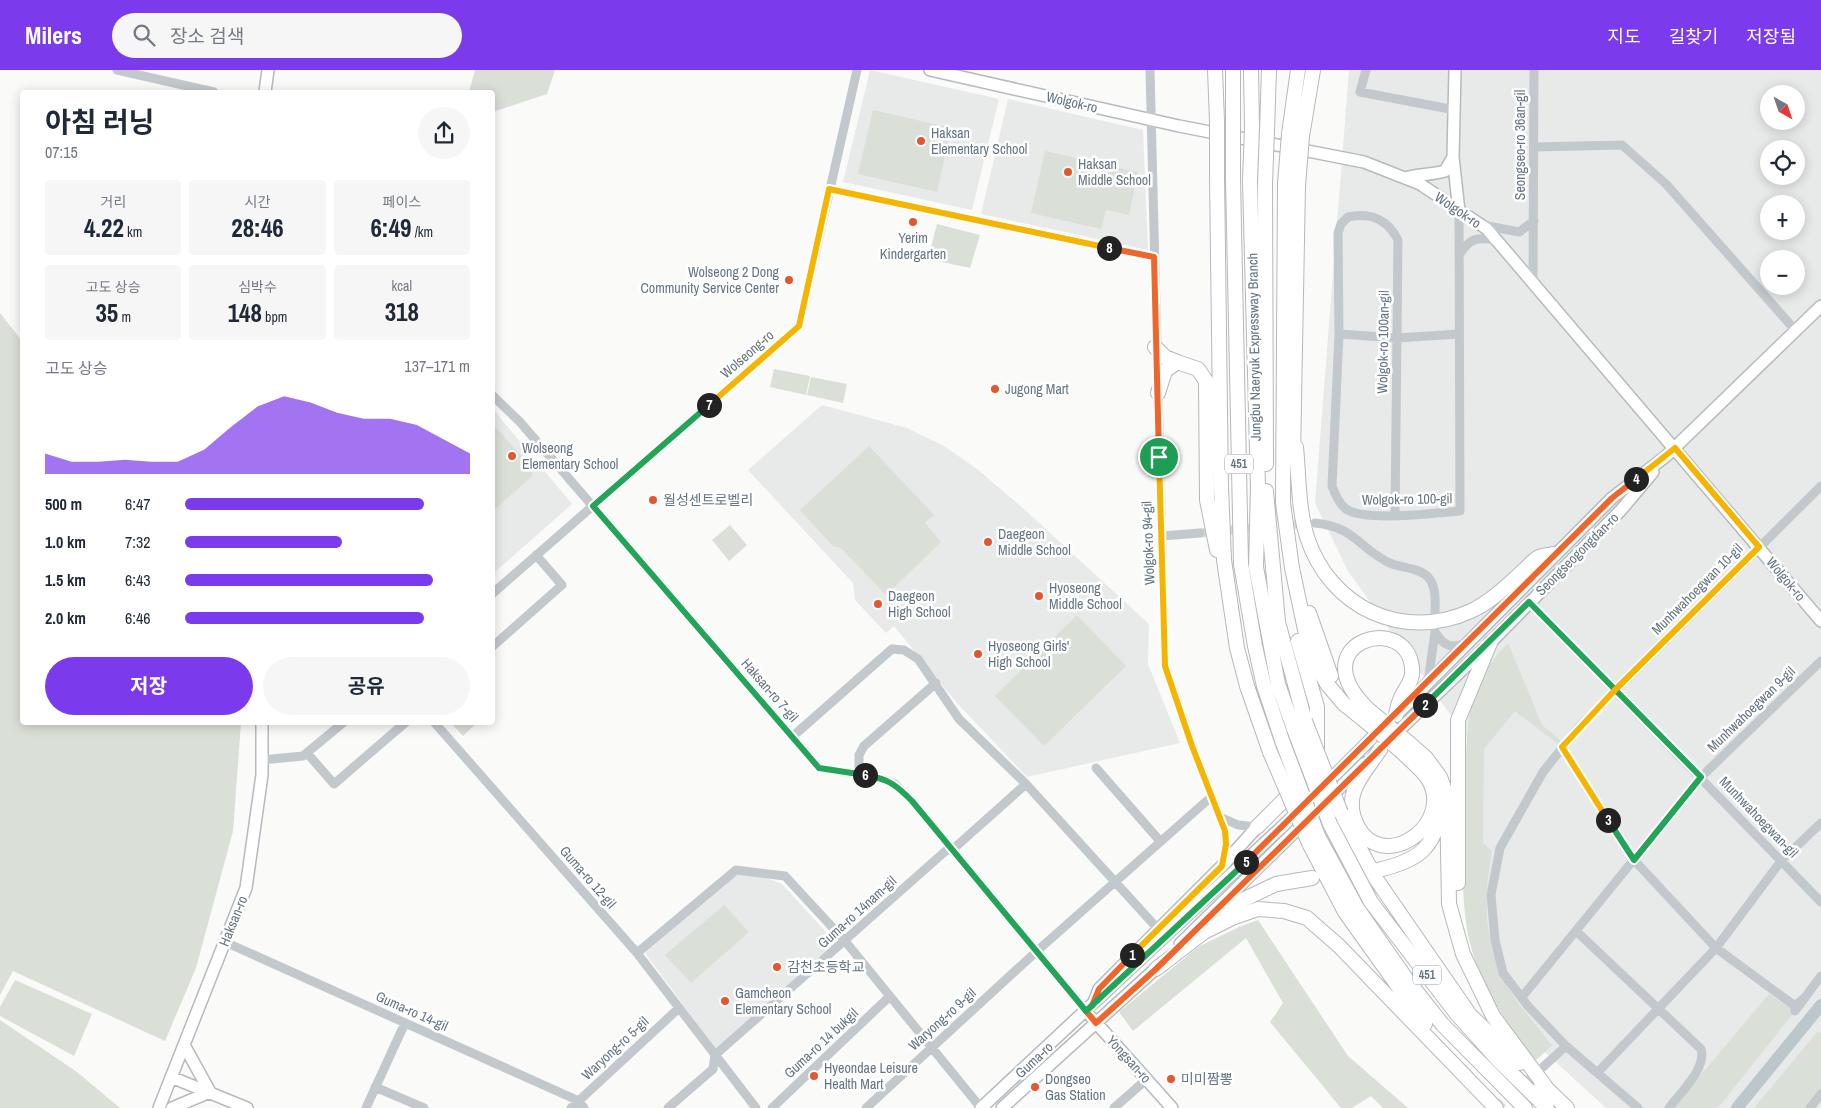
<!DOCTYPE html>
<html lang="ko">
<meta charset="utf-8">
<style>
:root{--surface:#fff;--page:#f6f6f7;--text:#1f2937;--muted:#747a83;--accent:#7c3aed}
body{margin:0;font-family:"Archivo Narrow","Noto Sans KR",sans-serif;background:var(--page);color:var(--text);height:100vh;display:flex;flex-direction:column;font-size:19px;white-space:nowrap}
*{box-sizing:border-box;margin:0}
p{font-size:16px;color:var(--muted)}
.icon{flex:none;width:28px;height:28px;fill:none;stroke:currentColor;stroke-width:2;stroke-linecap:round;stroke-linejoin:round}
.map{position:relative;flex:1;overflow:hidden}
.side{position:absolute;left:20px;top:20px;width:475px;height:635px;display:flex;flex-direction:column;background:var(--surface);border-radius:5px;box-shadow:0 2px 12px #0003}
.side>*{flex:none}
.needle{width:32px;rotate:140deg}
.tools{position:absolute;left:1760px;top:15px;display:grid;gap:10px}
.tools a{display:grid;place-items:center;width:45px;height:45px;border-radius:50%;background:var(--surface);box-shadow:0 2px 12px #0003;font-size:25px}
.pin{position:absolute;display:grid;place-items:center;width:42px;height:42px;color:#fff;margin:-21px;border:2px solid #fff;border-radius:50%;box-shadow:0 1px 5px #0007}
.km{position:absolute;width:25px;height:25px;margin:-12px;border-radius:50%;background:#222;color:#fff;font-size:14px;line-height:25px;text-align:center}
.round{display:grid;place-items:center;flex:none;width:52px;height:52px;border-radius:26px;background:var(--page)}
.head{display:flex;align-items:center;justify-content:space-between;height:85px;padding:0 25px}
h1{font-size:28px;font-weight:700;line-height:38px}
.metrics{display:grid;grid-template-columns:repeat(3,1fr);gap:8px;height:85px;padding:5px 25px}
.metrics div{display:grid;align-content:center;border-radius:5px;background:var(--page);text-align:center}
.metrics b{font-size:25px;font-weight:700}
.metrics small{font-size:14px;font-weight:400}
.metrics p{font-size:14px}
.chart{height:140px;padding:10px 25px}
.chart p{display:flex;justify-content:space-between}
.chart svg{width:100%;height:90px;margin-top:5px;fill:var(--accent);opacity:.7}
.button{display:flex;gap:10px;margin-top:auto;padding:10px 25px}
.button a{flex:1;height:58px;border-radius:30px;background:var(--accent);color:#fff;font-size:20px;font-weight:700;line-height:58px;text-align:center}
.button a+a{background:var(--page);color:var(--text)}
ul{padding:0 25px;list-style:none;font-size:16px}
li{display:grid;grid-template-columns:80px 60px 1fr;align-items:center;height:38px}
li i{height:12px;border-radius:6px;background:var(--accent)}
header{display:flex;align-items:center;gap:30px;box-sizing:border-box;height:70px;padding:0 25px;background:var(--accent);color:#fff}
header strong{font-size:24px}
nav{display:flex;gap:28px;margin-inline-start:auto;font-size:18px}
.search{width:350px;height:45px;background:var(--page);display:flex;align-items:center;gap:12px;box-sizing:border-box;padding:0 18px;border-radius:28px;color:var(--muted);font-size:19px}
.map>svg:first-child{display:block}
.built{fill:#e8e9e9;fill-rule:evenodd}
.green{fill:#dadfd7}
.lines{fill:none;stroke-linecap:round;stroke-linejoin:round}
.river{stroke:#bbc7cb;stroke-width:12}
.minor-tunnel{stroke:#d5d9db;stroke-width:9;stroke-dasharray:9 4.5;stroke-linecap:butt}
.major-casing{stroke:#b5babe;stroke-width:14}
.highway-casing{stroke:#b4b9bd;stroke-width:16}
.minor{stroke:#c3c8cc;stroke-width:9}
.major{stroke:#fff;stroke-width:11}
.highway{stroke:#fff;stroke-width:14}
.highway-bridge-casing{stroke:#b4b9bd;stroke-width:16;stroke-linecap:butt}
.highway-bridge{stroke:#fff;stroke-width:14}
.split-1-casing{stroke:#fff;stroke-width:10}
.split-2-casing{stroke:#fff;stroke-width:10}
.split-3-casing{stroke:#fff;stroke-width:10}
.split-4-casing{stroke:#fff;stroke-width:10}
.split-5-casing{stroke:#fff;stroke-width:10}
.split-6-casing{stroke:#fff;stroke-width:10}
.split-7-casing{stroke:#fff;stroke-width:10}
.split-8-casing{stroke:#fff;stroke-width:10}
.split-9-casing{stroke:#fff;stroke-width:10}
.split-1{stroke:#f5b400;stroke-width:6}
.split-2{stroke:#f0652b;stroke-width:6}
.split-3{stroke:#22a559;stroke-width:6}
.split-4{stroke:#f5b400;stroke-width:6}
.split-5{stroke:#f0652b;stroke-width:6}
.split-6{stroke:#22a559;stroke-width:6}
.split-7{stroke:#22a559;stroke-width:6}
.split-8{stroke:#f5b400;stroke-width:6}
.split-9{stroke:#f0652b;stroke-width:6}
.poi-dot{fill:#e4572e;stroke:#fff;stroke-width:2}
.labels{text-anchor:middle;stroke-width:5;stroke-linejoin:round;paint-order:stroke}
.shield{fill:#fff;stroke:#939fa8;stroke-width:1}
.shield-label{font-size:12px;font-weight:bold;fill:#657683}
.street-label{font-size:14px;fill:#657683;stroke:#fff}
.poi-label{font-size:14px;fill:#657683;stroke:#fff;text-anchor:start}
</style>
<header>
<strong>Milers</strong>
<div class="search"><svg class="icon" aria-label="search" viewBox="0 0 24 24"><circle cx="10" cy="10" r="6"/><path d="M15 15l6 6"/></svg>장소 검색</div>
<nav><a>지도</a><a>길찾기</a><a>저장됨</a></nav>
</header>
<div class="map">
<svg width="1821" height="1038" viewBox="0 0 1821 1038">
<rect width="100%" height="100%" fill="#fafaf8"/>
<!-- built -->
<path class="built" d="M 870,0 L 999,29 L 972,140 L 843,112 Z
M 1349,0 L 1821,0 L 1821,1038 L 1606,1038 L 1523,962 L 1472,859 L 1472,675 L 1348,501 L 1315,433 ZM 1769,24 L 1796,24 L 1796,51 L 1769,51 ZM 1769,79 L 1796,79 L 1796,106 L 1769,106 ZM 1769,134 L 1796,134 L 1796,161 L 1769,161 ZM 1769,189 L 1796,189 L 1796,216 L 1769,216 Z
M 1008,29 L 1143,60 L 1148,180 L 981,144 Z
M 822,335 L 907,358 L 944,376 L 977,399 L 1024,439 L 1149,554 L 1148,594 L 1180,673 L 1027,707 L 956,632 L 894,556 L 886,563 L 855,530 L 853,513 L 748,400 Z
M 492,338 L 572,434 L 496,501 L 492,497 Z
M 745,804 L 759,805 L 782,814 L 835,872 L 716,979 L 645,883 L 731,806 Z"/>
<!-- green -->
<path class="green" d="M 475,0 L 555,0 L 547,24 L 493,42 L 492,22 L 469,22 Z
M 873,40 L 951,58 L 937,122 L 858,104 Z
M 1045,81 L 1138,102 L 1129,145 L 1106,140 L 1101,159 L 1031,143 Z
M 937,154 L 980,165 L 970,198 L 928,189 Z
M 0,243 L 22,271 L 22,652 L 241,653 L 233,761 L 196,898 L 165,971 L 13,901 L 0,925 Z
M 774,299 L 810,306 L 806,325 L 770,317 Z
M 811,307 L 847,314 L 843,333 L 807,325 Z
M 492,353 L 533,399 L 532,406 L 493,441 Z
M 869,376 L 934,445 L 925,453 L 941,472 L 886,525 L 841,478 L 833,476 L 800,440 Z
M 730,455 L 747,475 L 729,491 L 712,470 Z
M 1077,545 L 1126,596 L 1044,676 L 995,626 Z
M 1508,573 L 1542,655 L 1561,671 L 1558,674 L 1515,641 L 1484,679 L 1483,773 L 1492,781 C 1484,823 1483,863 1501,904 C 1513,930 1535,953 1552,976 L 1536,990 C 1506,954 1480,916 1469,869 C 1459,822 1464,772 1465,725 C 1466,689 1465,650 1477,616 C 1482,600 1497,585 1508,573 Z
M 477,653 L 463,666 L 451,653 L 451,652 Z
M 724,835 L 749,862 L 691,913 L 665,885 Z
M 1258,850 L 1348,986 L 1408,1038 L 1383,1038 L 1371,1026 L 1352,1038 L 1341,1038 L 1270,952 L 1283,933 L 1246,868 L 1133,961 L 1119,942 L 1198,877 L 1239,857 Z
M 15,910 L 92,944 L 74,986 L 0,946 L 0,937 Z
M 1769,924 L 1795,941 L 1718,1038 L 1673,1038 Z
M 0,950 L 77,1002 L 120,1038 L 0,1038 Z
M 1818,961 L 1821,963 L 1821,1021 L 1807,1038 L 1754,1038 Z"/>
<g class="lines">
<!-- river -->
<path class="river" d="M 1737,1038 L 1821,935"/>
<!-- minor-tunnel -->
<path class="minor-tunnel" d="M 1200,463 L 1307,453
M 1496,1038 L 1539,1000"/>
<defs>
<path id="major" d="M 930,0 L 1179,56 L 1364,92 L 1420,114 L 1487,159 L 1821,551
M 1455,0 L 1453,87 L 1459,141
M 265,22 L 268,0
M 1405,108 C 1418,104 1431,105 1445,101 L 1453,87
M 1396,645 L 1612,428 L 1665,387 L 1821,236
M 1391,668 L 1490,573 L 1621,440 L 1653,402
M 1323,717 L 1384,656
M 1180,874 L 1365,693
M 1094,932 L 1099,919 L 1222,796 L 1257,757
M 1092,948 L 1172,1038
M 171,1007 L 247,1038
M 159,1038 L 246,818 L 262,705 L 262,652
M 172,1038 L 210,1022 L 184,975
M 981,1038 L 1301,739
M 1002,1038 L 1162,893"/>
<path id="highway" d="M 1215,0 L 1217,51
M 1233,0 L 1233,54
M 1251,0 L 1252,57
M 1267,60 L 1269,0
M 1289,64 L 1298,0
M 1302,66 L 1313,0
M 1217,106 L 1221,417 L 1224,490 L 1237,578 L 1247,616 L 1270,682
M 1233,109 L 1241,494 L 1255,576 L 1264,616 L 1283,673
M 1250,111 L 1258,418 L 1256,497 L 1278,614 L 1294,659
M 1265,114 L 1266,394
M 1285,114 L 1283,433 L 1292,498 L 1310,583 L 1327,614 L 1344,634 L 1364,650
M 1155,277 L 1165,287 L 1177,292
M 1158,323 L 1165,301 L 1177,292 L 1198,299 L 1206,311 L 1207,430 L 1217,480
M 1296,377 C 1299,406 1298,438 1307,467 C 1330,538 1403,572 1471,541 C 1490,532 1507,516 1522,502 C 1528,497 1533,490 1539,487 C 1543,485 1550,485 1554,484
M 1293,386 L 1298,116
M 1266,421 L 1278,552 L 1305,651
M 1309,543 L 1331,606
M 1298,571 L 1317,637 L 1317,684
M 1370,641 C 1297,573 1407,540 1412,598 C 1414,611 1404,619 1400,630 C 1398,634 1397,640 1396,645
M 1409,673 L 1426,688 L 1440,707 L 1447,726 L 1449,834 L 1463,884 L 1493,946 L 1548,1020
M 1381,678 C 1373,691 1359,706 1354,721 C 1350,733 1352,746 1358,757 C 1382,801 1447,760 1432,717 C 1427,703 1412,692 1402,682
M 1341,743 L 1376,809 L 1470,945 L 1520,993
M 1330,754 L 1371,832 L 1456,943 L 1499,991 L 1547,1038
M 1257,757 L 1297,717
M 1318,766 L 1357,838 L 1405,907 L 1442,954 L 1525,1038
M 1309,773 L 1345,842 L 1425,954
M 1378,800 C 1417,791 1436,779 1441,736
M 1458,813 L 1458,650 L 1490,573
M 1213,853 L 1230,836 L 1276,814 L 1312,808
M 1156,899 L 1204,862 L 1232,848 L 1258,839 L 1284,841 L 1307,848 L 1339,876 L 1496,1038
M 1541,1013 L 1567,1038"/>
</defs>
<!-- major casing -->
<use href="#major" class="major-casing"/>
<!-- highway casing -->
<use href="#highway" class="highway-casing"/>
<!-- minor -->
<path class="minor" d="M 117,0 L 214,22
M 1150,0 L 1165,596 L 1192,675 L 1225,761 L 1226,774 L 1222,795
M 1366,0 L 1360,22 L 1455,40
M 1534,77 L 1622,75 L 1666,114 L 1796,261
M 829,119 L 1154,187
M 1483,155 L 1519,162 L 1534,151
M 1459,185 C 1470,168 1476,167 1496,170
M 1533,211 L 1534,0
M 1339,264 L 1397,268 L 1459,264
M 492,325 L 520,352 L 819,698 L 880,708 L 895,714 L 912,731 L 1086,941
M 1395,446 L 1398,170 C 1388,150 1371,142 1348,147 L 1341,154 L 1338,163 L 1339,264 L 1332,416 C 1335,424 1339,434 1346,439 C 1365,452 1436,443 1460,441 L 1459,141
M 1315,453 C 1357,457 1359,480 1392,494 C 1403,498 1420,498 1428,507 C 1437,517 1435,532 1435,544
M 1162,466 L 1200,463
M 492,524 L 799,256 L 857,0
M 1529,532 L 1821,832
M 1435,562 C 1444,576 1450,579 1467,573
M 492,577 L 562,515 L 536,485
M 1428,612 L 1435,562
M 434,652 L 637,883 L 756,1038
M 792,667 L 892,579 L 904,580 L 918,589 L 959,649 L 1026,714 L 951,781
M 1562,677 L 1634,790 L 1716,878 L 1795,936
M 307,683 L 334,714 L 406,652
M 262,690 L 303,686 L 344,652
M 1096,698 L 1160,771
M 859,704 L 859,685 L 864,676 L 936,613
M 1026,714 L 1158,859
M 1220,747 L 1238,755 L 1257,757
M 1576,861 L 1701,979 C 1707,998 1680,1023 1669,1038
M 225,872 L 579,1031 L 584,1038
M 637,883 L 736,800 L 785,806 L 845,871 L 981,1038
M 1522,927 L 1701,707 L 1821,591
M 1804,928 L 1795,936 L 1795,941 L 1821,906
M 1543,997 L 1566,976
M 1598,1002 L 1716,878 L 1781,791 L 1821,753
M 375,1017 L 424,1038
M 366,1038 L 405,953
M 571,1038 L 679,938
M 668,1038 L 713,999 L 715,985 L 949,778
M 772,1038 L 889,927
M 866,1038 L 1037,881 L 1211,727
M 1114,1038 L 1147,1009
M 1638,1038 L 1566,976 L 1528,936 L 1503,903 L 1495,870 L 1491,825 L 1500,778 L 1543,702 L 1578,658 L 1821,416
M 1810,1038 L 1821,1024"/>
<!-- major -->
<use href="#major" class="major"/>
<!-- highway -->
<use href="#highway" class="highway"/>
<defs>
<path id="highway-bridge" d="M 1217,51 L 1217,106
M 1233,109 L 1233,54
M 1250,111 L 1252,57
M 1265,114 L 1267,60
M 1285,114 L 1289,64
M 1298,116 L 1302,66
M 1370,641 L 1409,673
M 1364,650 L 1402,682
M 1305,651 L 1341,743
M 1294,659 L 1330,754
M 1283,673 L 1318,766
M 1270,682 L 1309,773"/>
</defs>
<!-- highway-bridge casing -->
<use href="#highway-bridge" class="highway-bridge-casing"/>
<!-- highway-bridge -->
<use href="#highway-bridge" class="highway-bridge"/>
</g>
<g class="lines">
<defs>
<path id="split-1" d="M 1132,885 L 1222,796 L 1226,774 L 1225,761 L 1192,676 L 1165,596 L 1159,387"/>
<path id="split-2" d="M 1132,885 L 1099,919 L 1092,936 L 1086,941 L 1096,953 L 1156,899 L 1425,635"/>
<path id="split-3" d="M 1425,635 L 1529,532 L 1701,707 L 1634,790 L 1608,750"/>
<path id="split-4" d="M 1608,750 L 1562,677 L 1614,621 L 1759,477 L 1675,378 L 1636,409"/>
<path id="split-5" d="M 1246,792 L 1612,428 L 1636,409"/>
<path id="split-6" d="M 865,705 C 889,709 896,715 912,731 L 1086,941 L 1246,792"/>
<path id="split-7" d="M 709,335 L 593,436 L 819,698 L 865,705"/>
<path id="split-8" d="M 709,335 L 799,256 L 829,119 L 1109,178"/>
<path id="split-9" d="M 1109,178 L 1154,187 L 1159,387"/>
</defs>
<!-- split-1 casing -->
<use href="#split-1" class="split-1-casing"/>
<!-- split-2 casing -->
<use href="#split-2" class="split-2-casing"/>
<!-- split-3 casing -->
<use href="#split-3" class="split-3-casing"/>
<!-- split-4 casing -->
<use href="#split-4" class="split-4-casing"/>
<!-- split-5 casing -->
<use href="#split-5" class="split-5-casing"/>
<!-- split-6 casing -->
<use href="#split-6" class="split-6-casing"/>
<!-- split-7 casing -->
<use href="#split-7" class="split-7-casing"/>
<!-- split-8 casing -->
<use href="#split-8" class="split-8-casing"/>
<!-- split-9 casing -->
<use href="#split-9" class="split-9-casing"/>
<!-- split-1 -->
<use href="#split-1" class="split-1"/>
<!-- split-2 -->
<use href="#split-2" class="split-2"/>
<!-- split-3 -->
<use href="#split-3" class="split-3"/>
<!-- split-4 -->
<use href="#split-4" class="split-4"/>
<!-- split-5 -->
<use href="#split-5" class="split-5"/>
<!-- split-6 -->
<use href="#split-6" class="split-6"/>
<!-- split-7 -->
<use href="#split-7" class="split-7"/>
<!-- split-8 -->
<use href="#split-8" class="split-8"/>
<!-- split-9 -->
<use href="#split-9" class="split-9"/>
</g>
<!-- markers -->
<g class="poi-dot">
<circle cx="921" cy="71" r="5"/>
<circle cx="1068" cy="102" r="5"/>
<circle cx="913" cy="152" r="5"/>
<circle cx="789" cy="210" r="5"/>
<circle cx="995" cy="319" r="5"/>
<circle cx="512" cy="386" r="5"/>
<circle cx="653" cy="430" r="5"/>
<circle cx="988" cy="472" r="5"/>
<circle cx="1039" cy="526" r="5"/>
<circle cx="878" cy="534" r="5"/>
<circle cx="978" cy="584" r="5"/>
<circle cx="777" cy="897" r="5"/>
<circle cx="725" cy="931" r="5"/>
<circle cx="814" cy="1006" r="5"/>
<circle cx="1171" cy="1009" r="5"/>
<circle cx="1035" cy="1017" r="5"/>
</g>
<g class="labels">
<!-- shield labels -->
<g class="shield">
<rect x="1225" y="384.5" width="28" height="19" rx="4"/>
<rect x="1413" y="895.5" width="28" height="19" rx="4"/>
</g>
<g class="shield-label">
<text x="1239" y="398">451</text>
<text x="1427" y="909">451</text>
</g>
<!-- street labels -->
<g class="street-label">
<text transform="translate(1072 32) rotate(13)" y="5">Wolgok-ro</text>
<text transform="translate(1520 75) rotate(-90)" y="5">Seongseo-ro 36an-gil</text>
<text transform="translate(1458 140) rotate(34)" y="5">Wolgok-ro</text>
<text transform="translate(1383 272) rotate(-89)" y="5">Wolgok-ro 100an-gil</text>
<text transform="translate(1254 277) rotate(-91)" y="5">Jungbu Naeryuk Expressway Branch</text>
<text transform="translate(747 284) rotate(-41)" y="5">Wolseong-ro</text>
<text transform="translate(1407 429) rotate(-1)" y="5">Wolgok-ro 100-gil</text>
<text transform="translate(1148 473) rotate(-92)" y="5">Wolgok-ro 94-gil</text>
<text transform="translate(1577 484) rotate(-45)" y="5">Seongseogongdan-ro</text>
<text transform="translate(1786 509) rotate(50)" y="5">Wolgok-ro</text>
<text transform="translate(1697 519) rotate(-45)" y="5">Munhwahoegwan 10-gil</text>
<text transform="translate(770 620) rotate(49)" y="5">Haksan-ro 7-gil</text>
<text transform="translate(1751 639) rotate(-44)" y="5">Munhwahoegwan 9-gil</text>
<text transform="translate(1759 747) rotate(46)" y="5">Munhwahoegwan-gil</text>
<text transform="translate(588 807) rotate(49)" y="5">Guma-ro 12-gil</text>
<text transform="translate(857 842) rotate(-42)" y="5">Guma-ro 14nam-gil</text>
<text transform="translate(233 851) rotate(-68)" y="5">Haksan-ro</text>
<text transform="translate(412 941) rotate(24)" y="5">Guma-ro 14-gil</text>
<text transform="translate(942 949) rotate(-42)" y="5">Waryong-ro 9-gil</text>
<text transform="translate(821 973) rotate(-43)" y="5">Guma-ro 14 bukgil</text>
<text transform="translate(615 978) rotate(-43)" y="5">Waryong-ro 5-gil</text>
<text transform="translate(1129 989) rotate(48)" y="5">Yongsan-ro</text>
<text transform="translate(1034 990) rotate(-43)" y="5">Guma-ro</text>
</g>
<!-- poi labels -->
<g class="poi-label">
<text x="931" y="68">Haksan<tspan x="931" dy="16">Elementary School</tspan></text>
<text x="1078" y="99">Haksan<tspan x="1078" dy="16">Middle School</tspan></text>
<text x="913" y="173" text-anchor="middle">Yerim<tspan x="913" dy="16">Kindergarten</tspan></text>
<text x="779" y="207" text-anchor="end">Wolseong 2 Dong<tspan x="779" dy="16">Community Service Center</tspan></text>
<text x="1005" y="324">Jugong Mart</text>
<text x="522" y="383">Wolseong<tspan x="522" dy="16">Elementary School</tspan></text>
<text x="663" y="435">월성센트로벨리</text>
<text x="998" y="469">Daegeon<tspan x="998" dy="16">Middle School</tspan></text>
<text x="1049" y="523">Hyoseong<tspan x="1049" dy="16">Middle School</tspan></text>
<text x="888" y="531">Daegeon<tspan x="888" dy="16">High School</tspan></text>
<text x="988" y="581">Hyoseong Girls'<tspan x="988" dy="16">High School</tspan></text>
<text x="787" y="902">감천초등학교</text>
<text x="735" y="928">Gamcheon<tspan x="735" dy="16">Elementary School</tspan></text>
<text x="824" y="1003">Hyeondae Leisure<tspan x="824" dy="16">Health Mart</tspan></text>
<text x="1045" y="1014">Dongseo<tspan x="1045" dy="16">Gas Station</tspan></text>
<text x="1181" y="1014">미미짬뽕</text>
</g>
</g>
</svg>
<div class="tools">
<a><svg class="needle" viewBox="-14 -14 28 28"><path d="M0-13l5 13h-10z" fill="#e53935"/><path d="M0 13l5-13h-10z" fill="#747a83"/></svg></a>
<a><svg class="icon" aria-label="locate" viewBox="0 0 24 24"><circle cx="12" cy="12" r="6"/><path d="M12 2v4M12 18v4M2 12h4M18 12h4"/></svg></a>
<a>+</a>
<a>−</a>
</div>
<div class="pin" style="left:1159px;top:387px;background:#1e9e55"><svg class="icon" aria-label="arrive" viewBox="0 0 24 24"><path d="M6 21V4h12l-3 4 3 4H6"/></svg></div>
<b class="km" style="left:1132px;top:885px">1</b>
<b class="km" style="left:1425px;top:635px">2</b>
<b class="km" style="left:1608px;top:750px">3</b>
<b class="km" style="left:1636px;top:409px">4</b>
<b class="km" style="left:1246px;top:792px">5</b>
<b class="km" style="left:865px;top:705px">6</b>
<b class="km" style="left:709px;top:335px">7</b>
<b class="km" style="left:1109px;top:178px">8</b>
<section class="side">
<div class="head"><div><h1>아침 러닝</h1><p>07:15</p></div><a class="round"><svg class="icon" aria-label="share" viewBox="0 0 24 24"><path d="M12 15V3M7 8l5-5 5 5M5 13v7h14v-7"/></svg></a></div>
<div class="metrics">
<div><p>거리</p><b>4.22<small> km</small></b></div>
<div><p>시간</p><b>28:46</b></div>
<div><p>페이스</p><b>6:49<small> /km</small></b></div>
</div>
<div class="metrics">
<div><p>고도 상승</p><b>35<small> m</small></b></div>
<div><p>심박수</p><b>148<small> bpm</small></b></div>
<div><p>kcal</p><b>318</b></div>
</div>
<div class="chart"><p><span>고도 상승</span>137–171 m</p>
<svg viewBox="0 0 160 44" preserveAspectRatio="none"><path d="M0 44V34L10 38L20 38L30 37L40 38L50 38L60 32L70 21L80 11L90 6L100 9L110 14L120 17L130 17L140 20L150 27L160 34V44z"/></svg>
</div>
<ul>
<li><b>500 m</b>6:47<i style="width:84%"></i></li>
<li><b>1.0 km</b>7:32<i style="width:55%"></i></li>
<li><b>1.5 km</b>6:43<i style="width:87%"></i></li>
<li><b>2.0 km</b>6:46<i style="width:84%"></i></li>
</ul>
<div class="button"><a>저장</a><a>공유</a></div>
</section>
</div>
